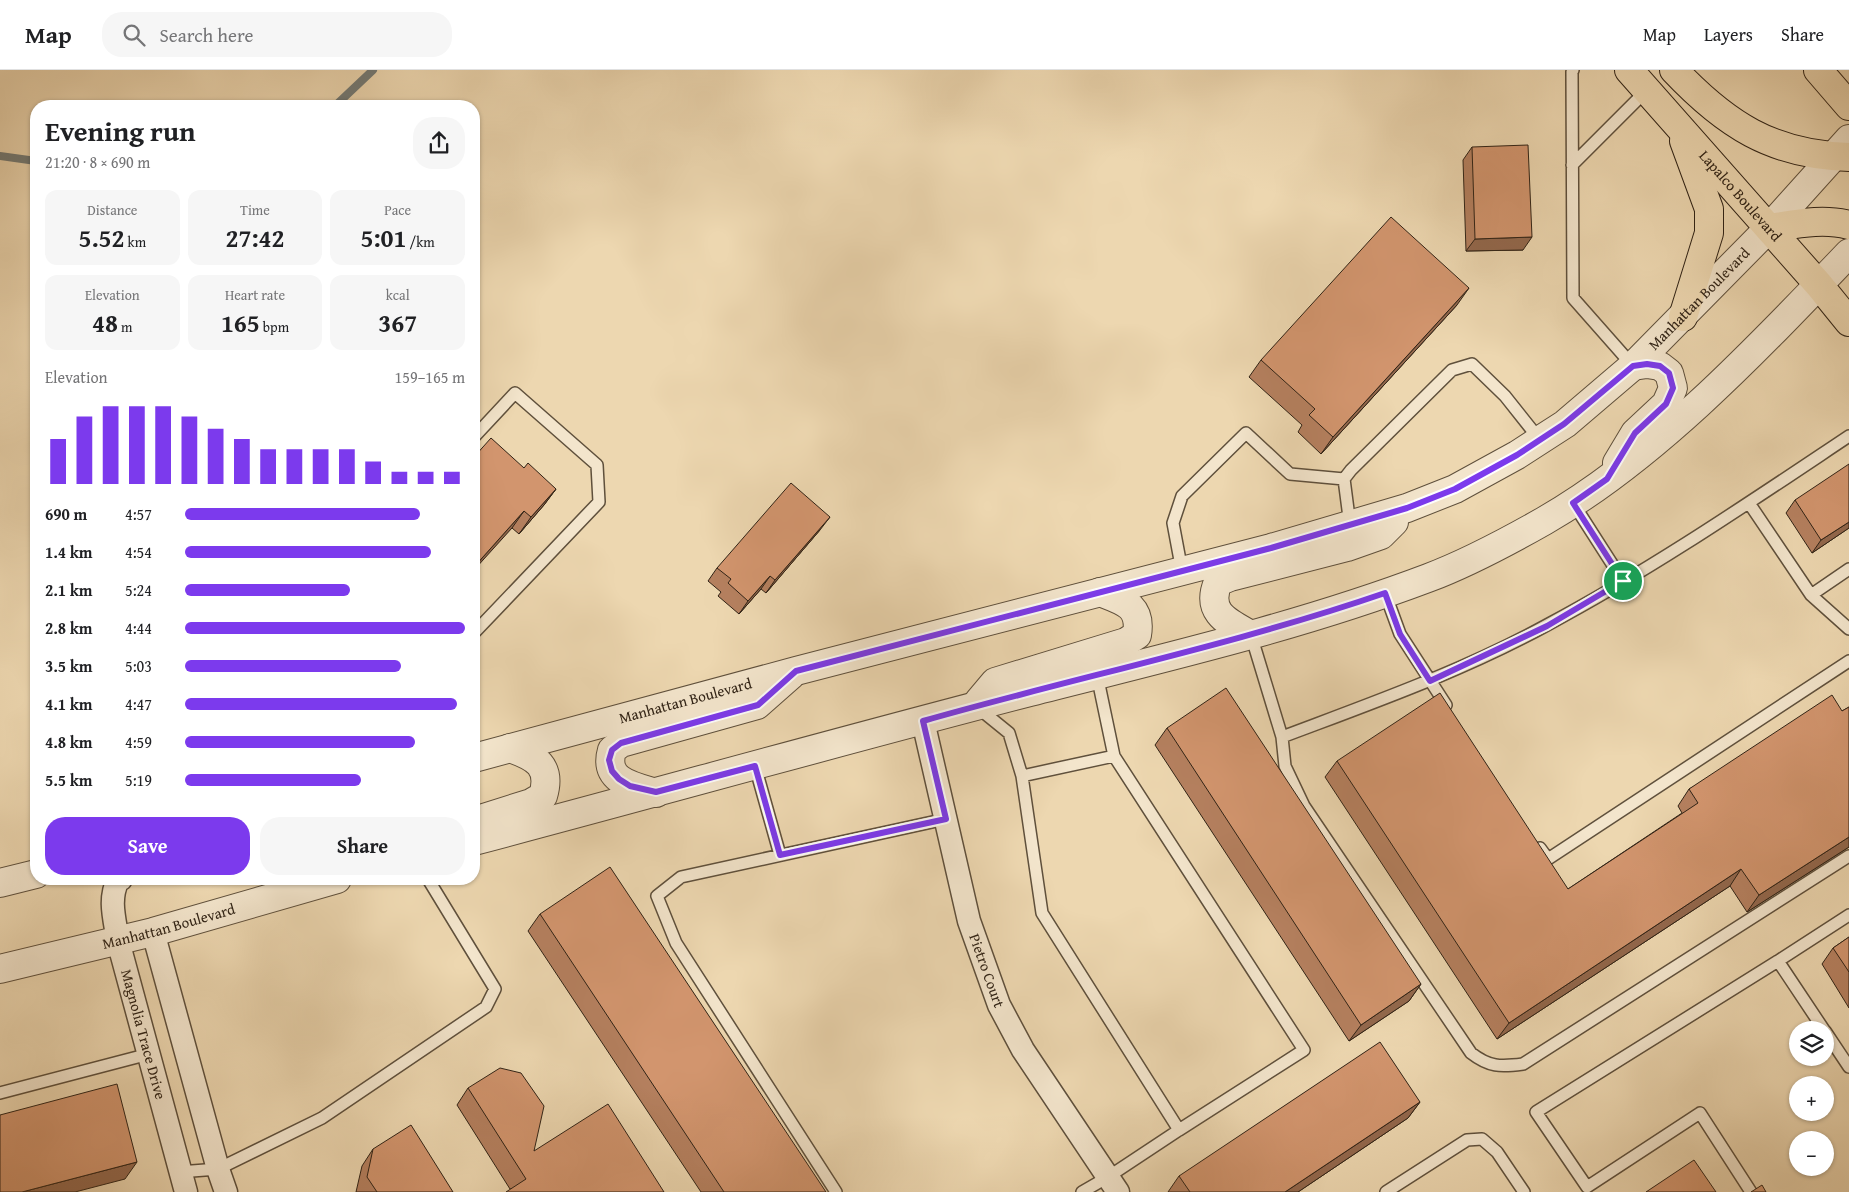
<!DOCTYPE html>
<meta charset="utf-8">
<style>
:root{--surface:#fff;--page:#f6f6f6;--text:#202124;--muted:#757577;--line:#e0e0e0;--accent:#7c3aed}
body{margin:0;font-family:"Gentium Book Plus",serif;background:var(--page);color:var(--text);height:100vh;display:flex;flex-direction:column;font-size:19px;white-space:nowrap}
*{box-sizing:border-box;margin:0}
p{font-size:16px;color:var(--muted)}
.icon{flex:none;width:28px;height:28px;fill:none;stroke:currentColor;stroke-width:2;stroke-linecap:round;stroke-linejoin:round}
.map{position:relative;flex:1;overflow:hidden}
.sheet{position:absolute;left:30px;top:30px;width:450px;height:785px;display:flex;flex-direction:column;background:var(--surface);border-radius:20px;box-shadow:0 1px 4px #0004}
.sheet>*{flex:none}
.fabs{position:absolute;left:1789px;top:951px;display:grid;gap:10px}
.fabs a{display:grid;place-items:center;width:45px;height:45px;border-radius:50%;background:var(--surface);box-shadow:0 1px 4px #0004;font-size:25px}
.pin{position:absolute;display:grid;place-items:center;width:42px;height:42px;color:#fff;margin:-21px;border:2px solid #fff;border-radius:50%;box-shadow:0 1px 5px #0007}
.round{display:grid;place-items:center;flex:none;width:52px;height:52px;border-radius:20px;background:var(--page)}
.summary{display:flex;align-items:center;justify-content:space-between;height:85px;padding:0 15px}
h1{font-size:28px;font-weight:700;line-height:38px}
.metrics{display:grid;grid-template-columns:repeat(3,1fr);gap:8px;height:85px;padding:5px 15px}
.metrics div{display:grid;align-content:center;border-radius:12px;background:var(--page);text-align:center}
.metrics b{font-size:25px;font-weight:700}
.metrics small{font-size:14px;font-weight:400}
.metrics p{font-size:14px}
.chart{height:140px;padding:10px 15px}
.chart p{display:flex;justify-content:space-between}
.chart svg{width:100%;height:90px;margin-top:5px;stroke:var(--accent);stroke-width:6}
.button{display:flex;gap:10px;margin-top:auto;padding:10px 15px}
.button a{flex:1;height:58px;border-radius:20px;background:var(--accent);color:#fff;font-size:20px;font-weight:700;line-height:58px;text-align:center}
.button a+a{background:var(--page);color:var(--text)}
ul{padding:0 15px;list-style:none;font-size:16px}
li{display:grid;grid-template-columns:80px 60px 1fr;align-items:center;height:38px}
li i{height:12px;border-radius:6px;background:var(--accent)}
header{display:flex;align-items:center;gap:30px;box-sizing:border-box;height:70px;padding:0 25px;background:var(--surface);border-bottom:1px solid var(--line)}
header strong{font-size:24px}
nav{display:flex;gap:28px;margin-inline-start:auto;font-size:18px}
.search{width:350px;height:45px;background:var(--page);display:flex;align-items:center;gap:12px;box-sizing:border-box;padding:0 18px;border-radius:20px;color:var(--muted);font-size:19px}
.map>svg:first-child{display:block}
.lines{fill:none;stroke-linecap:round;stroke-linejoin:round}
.stream{stroke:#737b77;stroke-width:8}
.service-casing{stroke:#5f503c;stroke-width:14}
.minor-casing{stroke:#5f503c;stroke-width:25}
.tertiary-casing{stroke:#5f503c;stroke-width:30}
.primary-casing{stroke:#302316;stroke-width:30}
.service{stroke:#f3e5cc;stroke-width:11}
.minor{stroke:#f3e5cc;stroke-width:22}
.tertiary{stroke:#f3e5cc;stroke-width:28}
.primary{stroke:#edd7b0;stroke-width:28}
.wall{fill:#b5805f;stroke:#302316}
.shaded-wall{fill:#93684d;stroke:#302316}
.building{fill:#d2956e;stroke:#302316}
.route-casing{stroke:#fff;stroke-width:10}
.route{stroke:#7c3aed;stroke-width:6}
.labels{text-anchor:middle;stroke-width:5;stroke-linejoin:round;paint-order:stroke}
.street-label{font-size:15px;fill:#302316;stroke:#f3e5cc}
</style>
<header>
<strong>Map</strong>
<div class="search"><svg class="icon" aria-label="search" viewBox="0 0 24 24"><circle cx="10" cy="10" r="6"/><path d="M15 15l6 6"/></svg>Search here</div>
<nav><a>Map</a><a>Layers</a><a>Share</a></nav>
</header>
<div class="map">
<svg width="1849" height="1122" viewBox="0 0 1849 1122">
<rect width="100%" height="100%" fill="#edd7b0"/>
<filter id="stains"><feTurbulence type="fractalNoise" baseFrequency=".004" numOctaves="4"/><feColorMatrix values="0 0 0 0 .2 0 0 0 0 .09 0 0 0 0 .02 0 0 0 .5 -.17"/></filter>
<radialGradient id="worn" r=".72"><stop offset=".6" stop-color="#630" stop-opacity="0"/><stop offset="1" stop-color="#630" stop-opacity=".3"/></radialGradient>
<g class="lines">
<!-- stream -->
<path class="stream" d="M 335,36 L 373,0
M 0,86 L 36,91"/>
<defs>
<path id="service" d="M 1573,0 L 1572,2 L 1573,228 L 1633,296
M 1572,95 L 1647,20
M 474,367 L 515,323 L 597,395 L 599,432 L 474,563
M 1573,433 L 1623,511
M 1749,433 L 1811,525 L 1849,559
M 1350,455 L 1344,409 L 1351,400 L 1452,300 L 1472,294 L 1505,326 L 1540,370
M 1182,501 L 1173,453 L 1182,426 L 1246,363 L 1290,404 L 1344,409
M 1385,523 L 1400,564 L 1446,635
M 1811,525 L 1849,499
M 1251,565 L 1282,667 C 1372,633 1463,601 1547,555 C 1652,499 1750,432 1849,366
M 977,637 L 1009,663 L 1022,706 L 1114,686 L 1097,605
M 1282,667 L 1285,696 L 1304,736 L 1471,983 C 1489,997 1500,997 1523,994 L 1849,786
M 1114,686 L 1304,980 L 1179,1060
M 755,696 L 780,785
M 1022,706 L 1042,843 L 1179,1060 L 1108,1107 L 1082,1122
M 1540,778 L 1548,789 L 1849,591
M 1778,891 L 1849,845
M 1825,961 L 1849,997
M 0,1023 L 149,984
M 179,1102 L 218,1099 L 322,1048 L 486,937 L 495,919 L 428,809
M 836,1122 L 676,873 L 657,826 L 681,807 L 946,749
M 1386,1122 L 1467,1070 L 1482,1069 L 1497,1082 L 1524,1122
M 1751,1122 L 1700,1043 L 1587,1117 L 1536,1042 L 1778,891 L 1824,960"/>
<g id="minor">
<path id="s1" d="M 923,651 L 969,851 L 999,935 L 1023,980 L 1118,1122"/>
<path id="s2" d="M 121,809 L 118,810 C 108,830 115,850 118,871 L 186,1122"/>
<path d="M 153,862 L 218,1099 L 226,1122"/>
</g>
<g id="tertiary">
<path d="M 1617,393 L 1635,363 L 1666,334 L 1673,318 L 1669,303 L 1660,296 L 1647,294 L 1633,296"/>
<path d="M 1251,565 C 1228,552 1205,543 1218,512 L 1230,507 L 1347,477 L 1381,465 L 1394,452"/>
<path d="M 979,631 L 995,612 L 1126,572 L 1137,565 C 1142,535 1123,531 1100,522"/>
<path id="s3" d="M 474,688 L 796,601 L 1271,478 L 1407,438 L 1455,419 L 1517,385 L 1565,354 L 1633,296 L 1769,158 L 1849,69"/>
<path d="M 656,723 C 632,716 603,711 612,680 L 621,673 L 757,635 L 791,605"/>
<path d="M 474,751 L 531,733 L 543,726 C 552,696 536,687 510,678"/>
<path d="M 474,771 C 659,722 844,670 1030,622 C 1163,588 1298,557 1428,508 C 1468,493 1507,472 1544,451 C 1657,386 1759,277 1849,183"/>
<path d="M 0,813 L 36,804"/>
<path id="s4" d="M 0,899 L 153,862 L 337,809"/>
</g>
<g id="primary">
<path id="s5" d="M 1629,0 L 1819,215 L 1849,252"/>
<path d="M 1674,0 C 1725,54 1772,85 1849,87"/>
<path d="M 1818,0 L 1849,36"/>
<path d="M 1769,158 C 1796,154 1823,148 1849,155"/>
<path d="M 1683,247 L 1709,163 L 1709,139 L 1684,71"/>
</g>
</defs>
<!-- service casing -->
<use href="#service" class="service-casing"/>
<!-- minor casing -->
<use href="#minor" class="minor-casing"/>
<!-- tertiary casing -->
<use href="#tertiary" class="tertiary-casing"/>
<!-- primary casing -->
<use href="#primary" class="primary-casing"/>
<!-- service -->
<use href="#service" class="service"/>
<!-- minor -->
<use href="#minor" class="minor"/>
<!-- tertiary -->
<use href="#tertiary" class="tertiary"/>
<!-- primary -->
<use href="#primary" class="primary"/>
</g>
<!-- wall -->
<path class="wall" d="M 1472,77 L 1523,180 L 1466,181 L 1463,90 Z
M 1457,235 L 1321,384 L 1298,362 L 1302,355 L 1249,307 L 1261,290 Z
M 524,398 L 556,419 L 544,435 L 519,464 L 512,458 Z
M 1795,430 L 1849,458 L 1812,483 L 1786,443 Z
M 820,460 L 766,523 L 761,519 L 739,544 L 718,526 L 721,522 L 708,511 L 717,498 Z
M 1849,637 L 1849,777 L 1747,842 L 1730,816 L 1497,969 L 1325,707 L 1337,691 L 1568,819 L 1682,743 L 1678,736 L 1689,719 L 1842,641 Z
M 1167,658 L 1421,914 L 1409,931 L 1349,971 L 1155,675 Z
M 540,844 L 826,1122 L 701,1122 L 528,861 Z
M 1849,867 L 1849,938 L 1822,894 L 1833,878 Z
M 468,1018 L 534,1081 L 664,1122 L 510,1119 L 457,1035 Z
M 1420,1032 L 1408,1048 L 1298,1122 L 1168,1122 L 1179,1106 Z
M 373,1079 L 453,1122 L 356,1122 L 362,1096 Z"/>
<!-- shaded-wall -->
<path class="shaded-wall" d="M 1532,167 L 1523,180 L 1466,181 L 1475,169 Z
M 1469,218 L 1457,235 L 1321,384 L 1333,367 Z
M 556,419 L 544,435 L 519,464 L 531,447 Z
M 524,441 L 512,458 L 474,500 L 474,497 Z
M 830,447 L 820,460 L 766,523 L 775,510 Z
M 1849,452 L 1849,458 L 1812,483 L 1821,470 Z
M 770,506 L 761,519 L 739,544 L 748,531 Z
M 1849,767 L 1849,777 L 1747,842 L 1759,825 Z
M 1741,799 L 1730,816 L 1497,969 L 1509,953 Z
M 1421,914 L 1409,931 L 1349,971 L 1361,955 Z
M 1420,1032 L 1408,1048 L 1298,1122 L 1285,1122 Z
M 137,1092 L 125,1109 L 75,1122 L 22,1122 Z"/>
<!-- building -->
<path class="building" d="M 1528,75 L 1532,167 L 1475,169 L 1472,77 Z
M 1391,147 L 1469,218 L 1333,367 L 1309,345 L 1315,339 L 1261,290 Z
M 491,368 L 524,398 L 528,393 L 556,419 L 531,447 L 524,441 L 474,497 L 474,387 Z
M 1849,394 L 1849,452 L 1821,470 L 1795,430 Z
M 791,413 L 830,447 L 775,510 L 770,506 L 748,531 L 728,513 L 731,509 L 717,498 Z
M 1226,618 L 1421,914 L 1361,955 L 1167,658 Z
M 1440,623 L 1568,819 L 1698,733 L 1689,719 L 1832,625 L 1842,641 L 1849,637 L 1849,767 L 1759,825 L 1741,799 L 1509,953 L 1337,691 Z
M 610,797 L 826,1122 L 724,1122 L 540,844 Z
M 1849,867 L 1849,902 L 1833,878 Z
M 1380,972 L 1420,1032 L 1285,1122 L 1190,1122 L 1179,1106 Z
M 500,998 L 521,1003 L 544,1036 L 534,1081 L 608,1034 L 664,1122 L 506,1122 L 526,1109 L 468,1018 Z
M 117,1014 L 137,1092 L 22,1122 L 0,1122 L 0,1045 Z
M 411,1055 L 453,1122 L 377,1122 L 367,1107 L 373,1079 Z
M 1694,1090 L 1716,1122 L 1646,1122 Z
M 1762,1115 L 1766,1122 L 1751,1122 Z"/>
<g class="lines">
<defs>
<path id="route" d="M 1647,294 L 1660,296 L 1669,303 L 1673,318 L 1666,334 L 1635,363 L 1607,409 L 1573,433 L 1623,511 L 1547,556 L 1430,611 L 1400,564 L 1385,523 C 1234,575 1077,607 923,651 L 946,749 L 780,785 L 755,696 L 656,722 L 630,716 L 619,709 L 612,701 L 609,690 L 612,680 L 621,673 L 758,635 L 796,601 L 1271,478 L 1407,438 L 1455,419 L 1517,385 L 1564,354 L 1633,296 Z"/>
</defs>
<!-- route casing -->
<use href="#route" class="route-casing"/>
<!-- route -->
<use href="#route" class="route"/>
</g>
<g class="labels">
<!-- street labels -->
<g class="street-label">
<text dy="5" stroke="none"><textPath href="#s5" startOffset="168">Lapalco Boulevard</textPath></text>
<text dy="5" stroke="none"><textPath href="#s3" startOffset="1329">Manhattan Boulevard</textPath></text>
<text dy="5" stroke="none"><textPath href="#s3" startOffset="219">Manhattan Boulevard</textPath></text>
<text dy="5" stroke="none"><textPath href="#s4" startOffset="174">Manhattan Boulevard</textPath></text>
<text dy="5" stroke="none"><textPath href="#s1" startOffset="258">Pietro Court</textPath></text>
<text dy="5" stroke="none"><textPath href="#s2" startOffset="162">Magnolia Trace Drive</textPath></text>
</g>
</g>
<rect width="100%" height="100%" filter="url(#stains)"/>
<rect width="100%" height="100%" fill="url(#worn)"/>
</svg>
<div class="fabs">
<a><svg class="icon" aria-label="layers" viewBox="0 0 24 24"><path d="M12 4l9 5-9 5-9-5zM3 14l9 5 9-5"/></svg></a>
<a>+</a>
<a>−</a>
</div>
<div class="pin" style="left:1623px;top:511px;background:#1e9e55"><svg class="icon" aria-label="arrive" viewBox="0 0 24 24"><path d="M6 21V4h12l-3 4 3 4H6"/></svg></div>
<section class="sheet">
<div class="summary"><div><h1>Evening run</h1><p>21:20 · 8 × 690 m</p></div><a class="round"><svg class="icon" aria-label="share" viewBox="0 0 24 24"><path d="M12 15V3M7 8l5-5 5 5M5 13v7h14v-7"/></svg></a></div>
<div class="metrics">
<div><p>Distance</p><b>5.52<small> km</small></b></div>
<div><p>Time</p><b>27:42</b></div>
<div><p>Pace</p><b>5:01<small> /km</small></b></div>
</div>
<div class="metrics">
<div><p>Elevation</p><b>48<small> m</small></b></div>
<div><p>Heart rate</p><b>165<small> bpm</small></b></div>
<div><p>kcal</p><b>367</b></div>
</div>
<div class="chart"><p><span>Elevation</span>159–165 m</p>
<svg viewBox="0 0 160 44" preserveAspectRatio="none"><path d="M5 44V22M15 44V11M25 44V6M35 44V6M45 44V6M55 44V11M65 44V17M75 44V22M85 44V27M95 44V27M105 44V27M115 44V27M125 44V33M135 44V38M145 44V38M155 44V38"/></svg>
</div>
<ul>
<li><b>690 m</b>4:57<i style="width:84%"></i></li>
<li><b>1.4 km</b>4:54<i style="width:88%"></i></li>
<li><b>2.1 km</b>5:24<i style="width:59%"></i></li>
<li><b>2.8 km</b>4:44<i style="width:100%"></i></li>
<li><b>3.5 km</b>5:03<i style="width:77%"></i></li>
<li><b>4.1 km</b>4:47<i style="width:97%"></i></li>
<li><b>4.8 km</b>4:59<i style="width:82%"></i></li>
<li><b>5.5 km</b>5:19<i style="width:63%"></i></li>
</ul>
<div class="button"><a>Save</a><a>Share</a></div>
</section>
</div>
